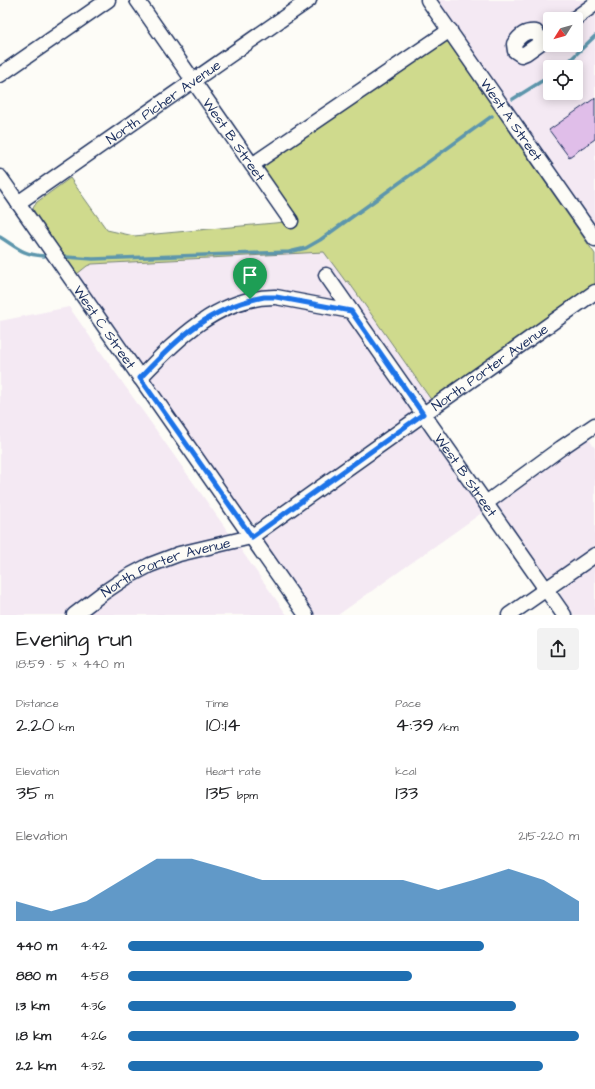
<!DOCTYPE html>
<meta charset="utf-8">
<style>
:root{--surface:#fff;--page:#f2f2f2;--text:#202124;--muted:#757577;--accent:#1f6fb2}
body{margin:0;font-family:"Architects Daughter",sans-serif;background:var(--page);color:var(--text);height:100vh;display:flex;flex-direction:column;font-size:15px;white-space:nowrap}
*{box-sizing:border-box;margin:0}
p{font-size:13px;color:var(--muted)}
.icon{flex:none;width:22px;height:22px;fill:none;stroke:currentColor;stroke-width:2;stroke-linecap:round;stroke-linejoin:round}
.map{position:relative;height:615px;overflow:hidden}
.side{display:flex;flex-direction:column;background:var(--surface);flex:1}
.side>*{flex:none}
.needle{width:26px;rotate:233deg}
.controls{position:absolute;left:543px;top:12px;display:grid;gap:8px}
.controls a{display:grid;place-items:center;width:40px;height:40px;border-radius:4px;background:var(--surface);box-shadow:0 2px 10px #0003;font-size:20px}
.pin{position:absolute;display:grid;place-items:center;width:34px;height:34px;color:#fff;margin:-41px -17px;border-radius:50% 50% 50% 0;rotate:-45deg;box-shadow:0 0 4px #0007}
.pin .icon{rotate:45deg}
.round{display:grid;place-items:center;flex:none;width:42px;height:42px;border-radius:4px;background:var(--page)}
.summary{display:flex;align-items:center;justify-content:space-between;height:68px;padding:0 16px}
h1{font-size:22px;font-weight:600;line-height:30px}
.stats{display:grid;grid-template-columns:repeat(3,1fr);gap:6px;height:68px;padding:4px 16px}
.stats div{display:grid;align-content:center}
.stats b{font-size:20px;font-weight:600}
.stats small{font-size:11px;font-weight:400}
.stats p{font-size:11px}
.chart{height:112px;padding:8px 16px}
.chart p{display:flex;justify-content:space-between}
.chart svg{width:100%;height:72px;margin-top:4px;fill:var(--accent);opacity:.7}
ul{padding:0 16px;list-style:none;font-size:13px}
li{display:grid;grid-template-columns:64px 48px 1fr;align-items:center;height:30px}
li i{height:10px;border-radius:5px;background:var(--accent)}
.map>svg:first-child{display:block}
.built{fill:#f4e9f3;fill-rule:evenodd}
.green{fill:#cfda8d;stroke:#758476}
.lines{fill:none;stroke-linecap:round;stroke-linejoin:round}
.stream{stroke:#5d96ac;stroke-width:3.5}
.building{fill:#e0bee9;stroke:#1b2f5e}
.minor-casing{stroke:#1b2f5e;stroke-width:17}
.minor{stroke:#fdfcf7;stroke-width:14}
.route-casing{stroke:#fff;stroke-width:8}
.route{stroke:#1a73e8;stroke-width:5}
.labels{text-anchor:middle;stroke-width:4;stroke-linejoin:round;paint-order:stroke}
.street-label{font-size:14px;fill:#1b2f5e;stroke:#fdfcf7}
</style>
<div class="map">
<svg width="595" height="615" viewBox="0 0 595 615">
<rect width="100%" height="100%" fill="#fdfcf7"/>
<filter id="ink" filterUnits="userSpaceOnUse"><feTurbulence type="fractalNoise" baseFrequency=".025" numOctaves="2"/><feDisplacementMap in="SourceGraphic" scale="8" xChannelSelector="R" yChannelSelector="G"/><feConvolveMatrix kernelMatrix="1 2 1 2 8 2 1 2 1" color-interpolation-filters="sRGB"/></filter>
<g filter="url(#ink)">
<!-- built -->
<path class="built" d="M 437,0 L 595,0 L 595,226 L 455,26 ZM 550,19 L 576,19 L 576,45 L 550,45 ZM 550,67 L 576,67 L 576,93 L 550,93 Z
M 324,252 L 346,282 L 348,281 L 432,401 L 258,523 L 255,524 L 247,519 L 77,274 L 87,266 L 92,264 Z
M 69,307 L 287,615 L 0,615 L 0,321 Z
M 421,428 L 427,430 L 483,512 L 338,615 L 314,615 L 266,546 L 264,542 L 264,540 L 266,536 L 417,429 Z
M 586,435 L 595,448 L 595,546 L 553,575 L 548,576 L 544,573 L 494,500 Z
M 595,564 L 595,615 L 574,615 L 563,599 L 560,594 L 561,591 L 565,585 Z"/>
<!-- green -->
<path class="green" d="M 445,38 L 595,254 L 595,286 L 432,401 L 348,281 L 346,282 L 324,252 L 92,264 L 87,266 L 77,274 L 34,211 L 33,208 L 37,202 L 70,178 L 107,230 L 134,236 L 285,222 L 298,217 L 259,164 Z"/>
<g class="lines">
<!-- stream -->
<path class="stream" d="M 563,67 L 595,36
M 513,99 L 550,76
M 0,237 C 18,248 21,254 44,256
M 66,257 L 93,259 L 289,252 L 306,248 L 320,240 L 492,116"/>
</g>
<!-- building -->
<path class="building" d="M 595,98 L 595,139 L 569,157 L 549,130 Z"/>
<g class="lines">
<defs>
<g id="minor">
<path id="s1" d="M 137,0 L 291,221"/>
<path id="s2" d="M 428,0 L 595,239"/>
<path d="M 574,19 L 595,4"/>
<path d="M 542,42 L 536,32 C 525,31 520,35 514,44 L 515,51 L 521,55 L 526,53 L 550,36"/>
<path d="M 0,75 L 108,0"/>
<path d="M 252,165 L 450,30"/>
<path id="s3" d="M 0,177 L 306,615"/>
<path id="s4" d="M 18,203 L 309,0"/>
<path id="s5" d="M 326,275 L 564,615"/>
<path d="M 140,378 C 176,340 219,296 276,297 L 351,311"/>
<path d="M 486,503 L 561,448 L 595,425"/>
<path id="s6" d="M 74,615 L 103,593 L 127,577 L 150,565 L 179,554 L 251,537 L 595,292"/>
<path d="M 509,615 L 595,555"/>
</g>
</defs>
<!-- minor casing -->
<use href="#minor" class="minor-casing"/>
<!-- minor -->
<use href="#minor" class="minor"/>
</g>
</g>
<g class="lines" filter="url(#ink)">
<defs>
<path id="route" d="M 264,297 L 276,297 L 351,311 L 423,414 L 252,537 L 140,378 C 178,338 208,308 264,297 Z"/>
</defs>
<!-- route casing -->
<use href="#route" class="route-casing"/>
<!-- route -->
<use href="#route" class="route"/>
</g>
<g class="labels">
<!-- street labels -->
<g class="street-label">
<text dy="5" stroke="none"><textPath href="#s4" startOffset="177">North Picher Avenue</textPath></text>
<text dy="5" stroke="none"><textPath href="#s2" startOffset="146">West A Street</textPath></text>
<text dy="5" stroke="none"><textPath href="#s1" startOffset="170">West B Street</textPath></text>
<text dy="5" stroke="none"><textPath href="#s3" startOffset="183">West C Street</textPath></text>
<text dy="5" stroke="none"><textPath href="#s6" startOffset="489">North Porter Avenue</textPath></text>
<text dy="5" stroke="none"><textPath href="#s5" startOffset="244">West B Street</textPath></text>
<text dy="5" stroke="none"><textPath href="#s6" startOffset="105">North Porter Avenue</textPath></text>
</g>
</g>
</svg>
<div class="controls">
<a><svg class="needle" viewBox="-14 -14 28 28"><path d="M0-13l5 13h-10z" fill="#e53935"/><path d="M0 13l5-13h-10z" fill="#757577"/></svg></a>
<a><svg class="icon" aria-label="locate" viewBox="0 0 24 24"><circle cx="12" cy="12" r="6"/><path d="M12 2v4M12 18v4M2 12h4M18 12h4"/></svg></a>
</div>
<div class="pin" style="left:250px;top:299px;background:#1e9e55"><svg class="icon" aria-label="arrive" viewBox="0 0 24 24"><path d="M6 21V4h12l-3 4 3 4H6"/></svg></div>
</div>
<section class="side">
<div class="summary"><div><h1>Evening run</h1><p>18:59 · 5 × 440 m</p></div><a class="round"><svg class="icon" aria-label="share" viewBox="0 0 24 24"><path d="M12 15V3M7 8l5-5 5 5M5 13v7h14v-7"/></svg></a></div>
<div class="stats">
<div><p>Distance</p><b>2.20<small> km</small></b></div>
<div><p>Time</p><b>10:14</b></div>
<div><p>Pace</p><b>4:39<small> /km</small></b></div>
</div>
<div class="stats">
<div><p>Elevation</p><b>35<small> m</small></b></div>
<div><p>Heart rate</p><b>135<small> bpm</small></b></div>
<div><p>kcal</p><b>133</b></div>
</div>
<div class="chart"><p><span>Elevation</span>215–220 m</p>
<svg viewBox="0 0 160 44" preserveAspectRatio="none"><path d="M0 44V32L10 38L20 32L30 19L40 6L50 6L60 12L70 19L80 19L90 19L100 19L110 19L120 25L130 19L140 12L150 19L160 32V44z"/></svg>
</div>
<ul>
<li><b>440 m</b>4:42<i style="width:79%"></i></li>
<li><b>880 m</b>4:58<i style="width:63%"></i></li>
<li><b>1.3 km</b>4:36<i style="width:86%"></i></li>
<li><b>1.8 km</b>4:26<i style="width:100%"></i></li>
<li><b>2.2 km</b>4:32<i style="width:92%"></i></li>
</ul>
</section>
